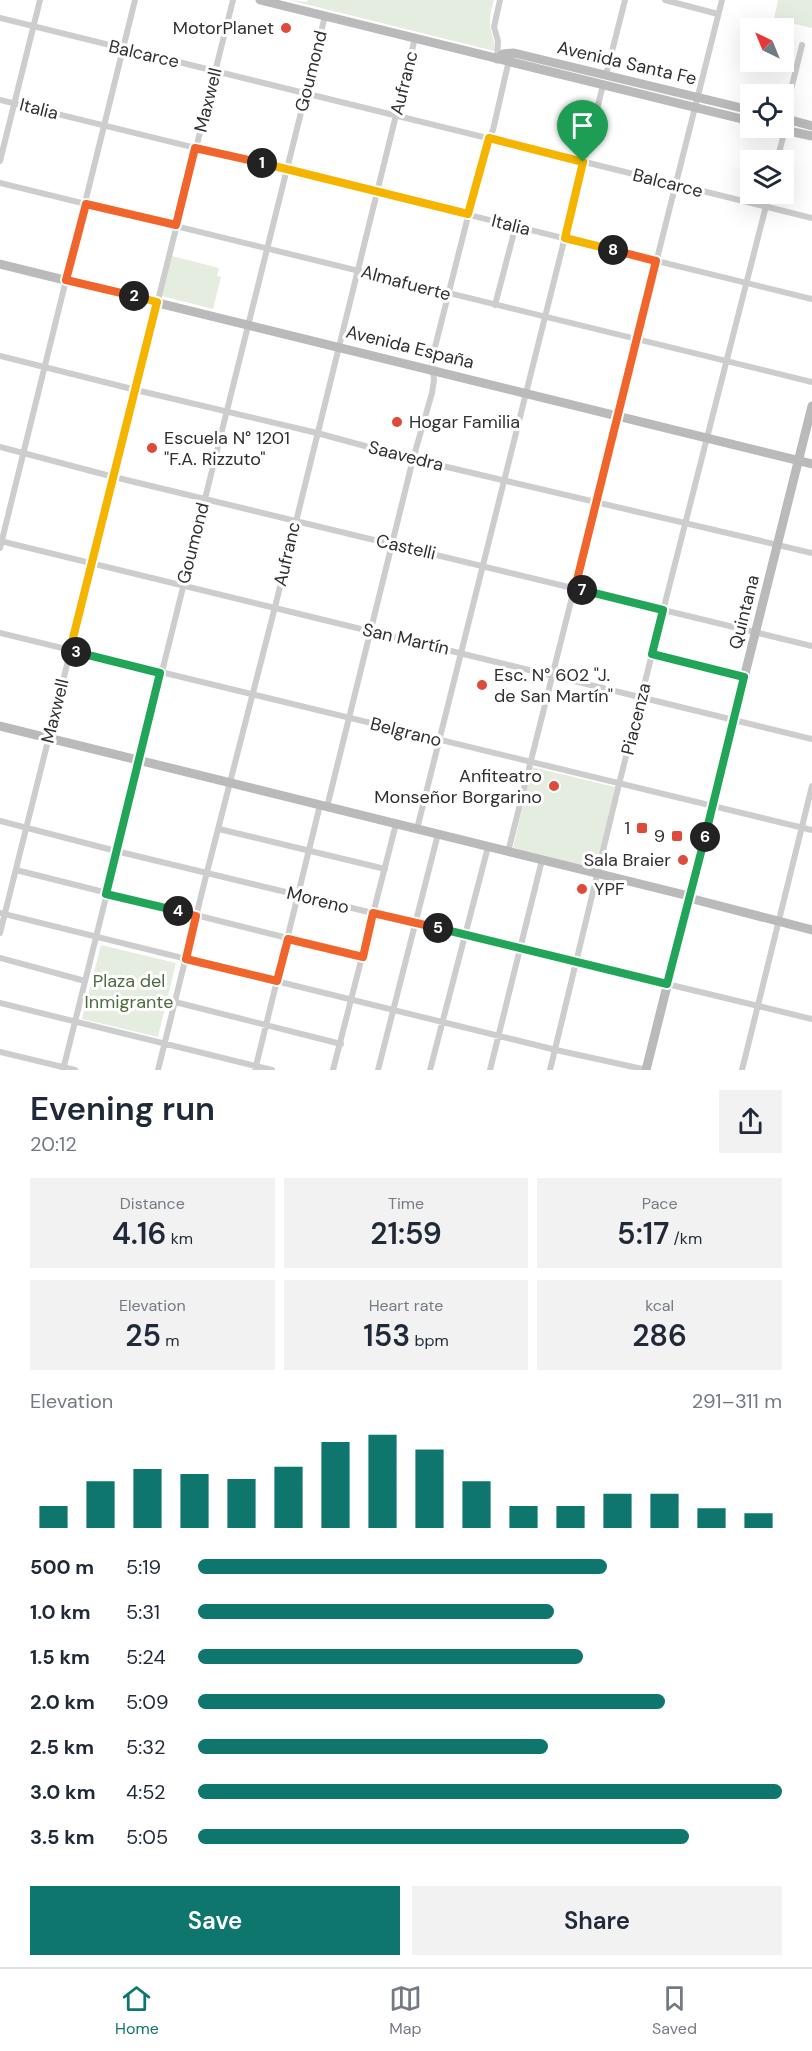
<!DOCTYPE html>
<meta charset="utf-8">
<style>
:root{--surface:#fff;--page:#f2f2f3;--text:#1f2937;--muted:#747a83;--line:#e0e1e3;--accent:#0f766e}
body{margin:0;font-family:"DM Sans",sans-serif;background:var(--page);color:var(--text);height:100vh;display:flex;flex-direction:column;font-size:22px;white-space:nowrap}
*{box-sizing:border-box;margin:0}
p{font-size:20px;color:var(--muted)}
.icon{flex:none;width:33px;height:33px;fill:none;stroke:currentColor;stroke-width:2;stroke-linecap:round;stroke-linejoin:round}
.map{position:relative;height:1070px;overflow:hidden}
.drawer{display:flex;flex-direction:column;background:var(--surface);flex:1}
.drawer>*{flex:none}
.needle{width:39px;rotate:317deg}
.controls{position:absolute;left:740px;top:18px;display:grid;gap:12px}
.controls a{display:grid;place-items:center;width:54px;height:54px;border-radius:0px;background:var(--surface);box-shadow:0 6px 24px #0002;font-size:30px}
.pin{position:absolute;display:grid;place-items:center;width:51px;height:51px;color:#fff;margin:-62px -26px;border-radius:50% 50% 50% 0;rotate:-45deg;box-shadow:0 0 6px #0007}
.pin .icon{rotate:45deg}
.km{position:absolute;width:30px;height:30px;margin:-15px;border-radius:50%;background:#222;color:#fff;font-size:16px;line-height:30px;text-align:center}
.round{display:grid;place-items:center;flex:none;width:63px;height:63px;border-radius:0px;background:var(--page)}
.headline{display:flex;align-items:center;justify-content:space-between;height:102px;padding:0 30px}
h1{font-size:33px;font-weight:600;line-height:45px}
.figures{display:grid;grid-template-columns:repeat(3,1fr);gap:9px;height:102px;padding:6px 30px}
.figures div{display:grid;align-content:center;border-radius:0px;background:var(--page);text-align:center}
.figures b{font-size:30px;font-weight:600}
.figures small{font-size:16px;font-weight:400}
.figures p{font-size:16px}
.chart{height:168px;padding:12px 30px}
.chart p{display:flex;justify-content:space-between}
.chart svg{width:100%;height:108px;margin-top:6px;stroke:var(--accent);stroke-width:6}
.primary-button{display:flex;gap:12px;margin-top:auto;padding:12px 30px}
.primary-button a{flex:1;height:69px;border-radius:0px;background:var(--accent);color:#fff;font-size:24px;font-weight:600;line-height:69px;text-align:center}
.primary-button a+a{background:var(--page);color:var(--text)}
ul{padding:0 30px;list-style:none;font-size:20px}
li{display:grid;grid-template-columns:96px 72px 1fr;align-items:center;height:45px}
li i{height:15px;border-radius:8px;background:var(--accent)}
.dock{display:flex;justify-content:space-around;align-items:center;height:84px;border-top:2px solid var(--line);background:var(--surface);font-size:16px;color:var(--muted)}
.dock a{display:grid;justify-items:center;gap:3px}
.dock .current{color:var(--accent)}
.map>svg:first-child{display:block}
.green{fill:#e4eddf}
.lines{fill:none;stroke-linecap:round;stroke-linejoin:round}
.minor{stroke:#cdcdcd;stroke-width:6}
.secondary{stroke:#bababa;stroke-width:9}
.split-1-casing{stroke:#fff;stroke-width:12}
.split-2-casing{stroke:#fff;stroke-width:12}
.split-3-casing{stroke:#fff;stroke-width:12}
.split-4-casing{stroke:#fff;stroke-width:12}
.split-5-casing{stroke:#fff;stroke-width:12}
.split-6-casing{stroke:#fff;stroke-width:12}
.split-7-casing{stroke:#fff;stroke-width:12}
.split-8-casing{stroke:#fff;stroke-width:12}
.split-9-casing{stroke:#fff;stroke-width:12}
.split-1{stroke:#f5b400;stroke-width:8}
.split-2{stroke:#f0652b;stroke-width:8}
.split-3{stroke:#f5b400;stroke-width:8}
.split-4{stroke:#22a559;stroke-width:8}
.split-5{stroke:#f0652b;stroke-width:8}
.split-6{stroke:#22a559;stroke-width:8}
.split-7{stroke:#22a559;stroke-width:8}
.split-8{stroke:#f0652b;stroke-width:8}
.split-9{stroke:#f5b400;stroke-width:8}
.poi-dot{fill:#e04a3a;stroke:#fff;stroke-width:2}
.labels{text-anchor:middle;stroke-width:6;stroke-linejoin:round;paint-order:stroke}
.poi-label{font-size:18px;fill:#303030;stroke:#fff;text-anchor:end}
.street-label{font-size:18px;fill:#303030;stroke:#fff}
.park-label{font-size:18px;fill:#4c6b3f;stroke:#fff}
</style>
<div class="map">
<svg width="812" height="1070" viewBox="0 0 812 1070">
<rect width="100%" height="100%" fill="#fff"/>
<!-- green -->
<path class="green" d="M 289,0 L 307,2 L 308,0 L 494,0 C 492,8 489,17 490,26 C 491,34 496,42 494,51 Z
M 778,0 L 812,0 L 812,28 L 774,19 Z
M 172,256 L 219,268 L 217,276 L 221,277 L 213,309 L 162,296 Z
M 532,767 L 615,787 L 596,869 L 513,848 Z
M 101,945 L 176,963 L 158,1037 L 82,1019 Z"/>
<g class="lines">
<!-- minor -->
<path class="minor" d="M 665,0 L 718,14
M 0,18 L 812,218
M 497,58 L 498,41 L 494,27 L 500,0
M 606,75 L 625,0
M 0,100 L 812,299
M 784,118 L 802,45
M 777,160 L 785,130
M 0,161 L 40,0
M 0,183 L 812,382
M 495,305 L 516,225
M 0,356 L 136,390 L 317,433 L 413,459 L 812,553
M 0,447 L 114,477 L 812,646
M 0,541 L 812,739
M 0,548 L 135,0
M 0,633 L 812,830
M 652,654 L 744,677
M 327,807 L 413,459 L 432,393 L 434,380 L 432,359 L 486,145 L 493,130 L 509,60
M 0,821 L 116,851 L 812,1019
M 219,829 L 385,869
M 417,829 L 603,85
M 508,852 L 722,0
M 16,870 L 363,957
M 0,913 L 556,1050 L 647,1070
M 0,933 L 233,0
M 0,958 L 85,981
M 175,1002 L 341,1044
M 0,1003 L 272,1070
M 0,1052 L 75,1070
M 63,1070 L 325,16
M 158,1070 L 207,872 L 275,607 L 415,38
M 255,1070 L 320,805
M 333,1070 L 396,824
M 378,1070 L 438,834
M 430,1070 L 488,847
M 490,1070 L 542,860
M 550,1070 L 619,784 L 769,194
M 742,1070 L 812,786"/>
<!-- secondary -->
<path class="secondary" d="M 260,0 L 750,121
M 497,59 L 503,54 L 514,53 L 750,110
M 783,118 L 812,126
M 775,128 L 812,136
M 0,264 L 812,464
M 0,726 L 689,896 L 693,899 L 812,930
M 646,1070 L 812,406"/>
</g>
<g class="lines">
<defs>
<path id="split-1" d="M 262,163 L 468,214 L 489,138 L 583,162"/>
<path id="split-2" d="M 134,296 L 66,280 L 86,204 L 176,225 L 195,148 L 262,163"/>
<path id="split-3" d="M 76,652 L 70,650 L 157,302 L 134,296"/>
<path id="split-4" d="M 76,652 L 160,673 L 106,894 L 178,911"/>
<path id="split-5" d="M 178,911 L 196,916 L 186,959 L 277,981 L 288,939 L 363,957 L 373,913 L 438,928"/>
<path id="split-6" d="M 438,928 L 667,984 L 705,837"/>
<path id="split-7" d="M 582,590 L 663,610 L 652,654 L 744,677 L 705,837"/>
<path id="split-8" d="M 582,590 L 575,588 L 656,261 L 613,250"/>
<path id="split-9" d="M 583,162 L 565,238 L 613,250"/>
</defs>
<!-- split-1 casing -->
<use href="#split-1" class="split-1-casing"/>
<!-- split-2 casing -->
<use href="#split-2" class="split-2-casing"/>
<!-- split-3 casing -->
<use href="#split-3" class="split-3-casing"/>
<!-- split-4 casing -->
<use href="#split-4" class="split-4-casing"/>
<!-- split-5 casing -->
<use href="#split-5" class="split-5-casing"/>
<!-- split-6 casing -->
<use href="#split-6" class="split-6-casing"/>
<!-- split-7 casing -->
<use href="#split-7" class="split-7-casing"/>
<!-- split-8 casing -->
<use href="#split-8" class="split-8-casing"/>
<!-- split-9 casing -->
<use href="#split-9" class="split-9-casing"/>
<!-- split-1 -->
<use href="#split-1" class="split-1"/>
<!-- split-2 -->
<use href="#split-2" class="split-2"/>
<!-- split-3 -->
<use href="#split-3" class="split-3"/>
<!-- split-4 -->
<use href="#split-4" class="split-4"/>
<!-- split-5 -->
<use href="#split-5" class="split-5"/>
<!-- split-6 -->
<use href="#split-6" class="split-6"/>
<!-- split-7 -->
<use href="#split-7" class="split-7"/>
<!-- split-8 -->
<use href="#split-8" class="split-8"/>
<!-- split-9 -->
<use href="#split-9" class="split-9"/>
</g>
<!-- markers -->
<g class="poi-dot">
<circle cx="286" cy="28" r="6"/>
<circle cx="397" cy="422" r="6"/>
<circle cx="152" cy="448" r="6"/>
<circle cx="482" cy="685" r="6"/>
<circle cx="554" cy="786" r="6"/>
<rect x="636" y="822" width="12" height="12" rx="3"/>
<rect x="671" y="830" width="12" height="12" rx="3"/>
<circle cx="683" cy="860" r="6"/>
<circle cx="582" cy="889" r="6"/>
</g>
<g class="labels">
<!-- poi labels -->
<g class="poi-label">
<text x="274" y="34">MotorPlanet</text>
<text x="409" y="428" text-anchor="start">Hogar Familia</text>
<text x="164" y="444" text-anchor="start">Escuela N° 1201<tspan x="164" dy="21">"F.A. Rizzuto"</tspan></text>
<text x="494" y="681" text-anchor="start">Esc. N° 602 "J.<tspan x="494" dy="21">de San Martín"</tspan></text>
<text x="542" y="782">Anfiteatro<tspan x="542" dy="21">Monseñor Borgarino</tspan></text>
<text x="630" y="834">1</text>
<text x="665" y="842">9</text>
<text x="671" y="866">Sala Braier</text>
<text x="594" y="895" text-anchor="start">YPF</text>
</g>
<!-- street labels -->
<g class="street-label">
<text transform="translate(144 54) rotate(13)" y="6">Balcarce</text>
<text transform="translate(627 63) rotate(13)" y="6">Avenida Santa Fe</text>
<text transform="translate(311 71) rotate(-76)" y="6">Goumond</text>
<text transform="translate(404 83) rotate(-76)" y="6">Aufranc</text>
<text transform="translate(208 100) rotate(-76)" y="6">Maxwell</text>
<text transform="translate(39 109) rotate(14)" y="6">Italia</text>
<text transform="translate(668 183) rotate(14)" y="6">Balcarce</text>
<text transform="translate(511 225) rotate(14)" y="6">Italia</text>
<text transform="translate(406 283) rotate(15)" y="6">Almafuerte</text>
<text transform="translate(410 347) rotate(14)" y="6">Avenida España</text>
<text transform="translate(406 456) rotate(14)" y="6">Saavedra</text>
<text transform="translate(193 543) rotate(-76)" y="6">Goumond</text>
<text transform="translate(406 547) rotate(13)" y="6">Castelli</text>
<text transform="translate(287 554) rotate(-77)" y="6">Aufranc</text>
<text transform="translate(744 612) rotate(-76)" y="6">Quintana</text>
<text transform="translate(406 639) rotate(13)" y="6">San Martín</text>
<text transform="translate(55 711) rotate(-76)" y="6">Maxwell</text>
<text transform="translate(636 719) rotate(-76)" y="6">Piacenza</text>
<text transform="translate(406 732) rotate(14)" y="6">Belgrano</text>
<text transform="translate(318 900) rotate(14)" y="6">Moreno</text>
</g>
<!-- park labels -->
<g class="park-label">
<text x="129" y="987">Plaza del<tspan x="129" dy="21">Inmigrante</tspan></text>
</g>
</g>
</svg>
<div class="controls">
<a><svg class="needle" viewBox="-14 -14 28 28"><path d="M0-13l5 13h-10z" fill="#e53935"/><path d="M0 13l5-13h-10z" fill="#747a83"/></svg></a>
<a><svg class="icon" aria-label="locate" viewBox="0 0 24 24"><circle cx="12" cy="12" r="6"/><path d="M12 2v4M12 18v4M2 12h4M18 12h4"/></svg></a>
<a><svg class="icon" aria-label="layers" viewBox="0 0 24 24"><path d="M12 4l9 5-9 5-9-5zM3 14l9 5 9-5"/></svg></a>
</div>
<div class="pin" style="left:583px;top:162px;background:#1e9e55"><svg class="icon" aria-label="arrive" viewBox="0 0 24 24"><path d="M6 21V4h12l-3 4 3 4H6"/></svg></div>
<b class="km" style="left:262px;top:163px">1</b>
<b class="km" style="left:134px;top:296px">2</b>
<b class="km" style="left:76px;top:652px">3</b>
<b class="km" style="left:178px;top:911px">4</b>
<b class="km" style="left:438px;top:928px">5</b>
<b class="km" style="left:705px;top:837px">6</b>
<b class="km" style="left:582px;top:590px">7</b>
<b class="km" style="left:613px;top:250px">8</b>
</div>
<section class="drawer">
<div class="headline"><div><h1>Evening run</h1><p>20:12</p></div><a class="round"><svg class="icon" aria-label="share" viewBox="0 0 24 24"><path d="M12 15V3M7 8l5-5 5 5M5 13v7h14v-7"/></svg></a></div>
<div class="figures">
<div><p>Distance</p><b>4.16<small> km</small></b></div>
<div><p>Time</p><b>21:59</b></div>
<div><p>Pace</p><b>5:17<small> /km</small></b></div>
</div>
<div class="figures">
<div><p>Elevation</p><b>25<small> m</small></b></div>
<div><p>Heart rate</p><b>153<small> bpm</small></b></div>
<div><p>kcal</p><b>286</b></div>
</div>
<div class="chart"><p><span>Elevation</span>291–311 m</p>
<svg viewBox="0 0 160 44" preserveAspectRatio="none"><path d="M5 44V35M15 44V25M25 44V20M35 44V22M45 44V24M55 44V19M65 44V9M75 44V6M85 44V12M95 44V25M105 44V35M115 44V35M125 44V30M135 44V30M145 44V36M155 44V38"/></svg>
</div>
<ul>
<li><b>500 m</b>5:19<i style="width:70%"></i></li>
<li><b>1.0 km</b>5:31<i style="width:61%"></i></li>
<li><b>1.5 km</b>5:24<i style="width:66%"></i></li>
<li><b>2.0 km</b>5:09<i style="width:80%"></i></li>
<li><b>2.5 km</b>5:32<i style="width:60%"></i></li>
<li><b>3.0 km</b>4:52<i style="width:100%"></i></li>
<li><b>3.5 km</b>5:05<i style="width:84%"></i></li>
</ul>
<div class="primary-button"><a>Save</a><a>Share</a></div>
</section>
<nav class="dock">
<a class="current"><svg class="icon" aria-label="home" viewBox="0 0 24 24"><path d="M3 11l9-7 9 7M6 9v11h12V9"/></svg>Home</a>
<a><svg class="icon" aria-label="map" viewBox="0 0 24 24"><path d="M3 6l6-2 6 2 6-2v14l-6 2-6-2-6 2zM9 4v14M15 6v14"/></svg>Map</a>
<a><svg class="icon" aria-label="saved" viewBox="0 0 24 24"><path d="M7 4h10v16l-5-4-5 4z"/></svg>Saved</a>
</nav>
